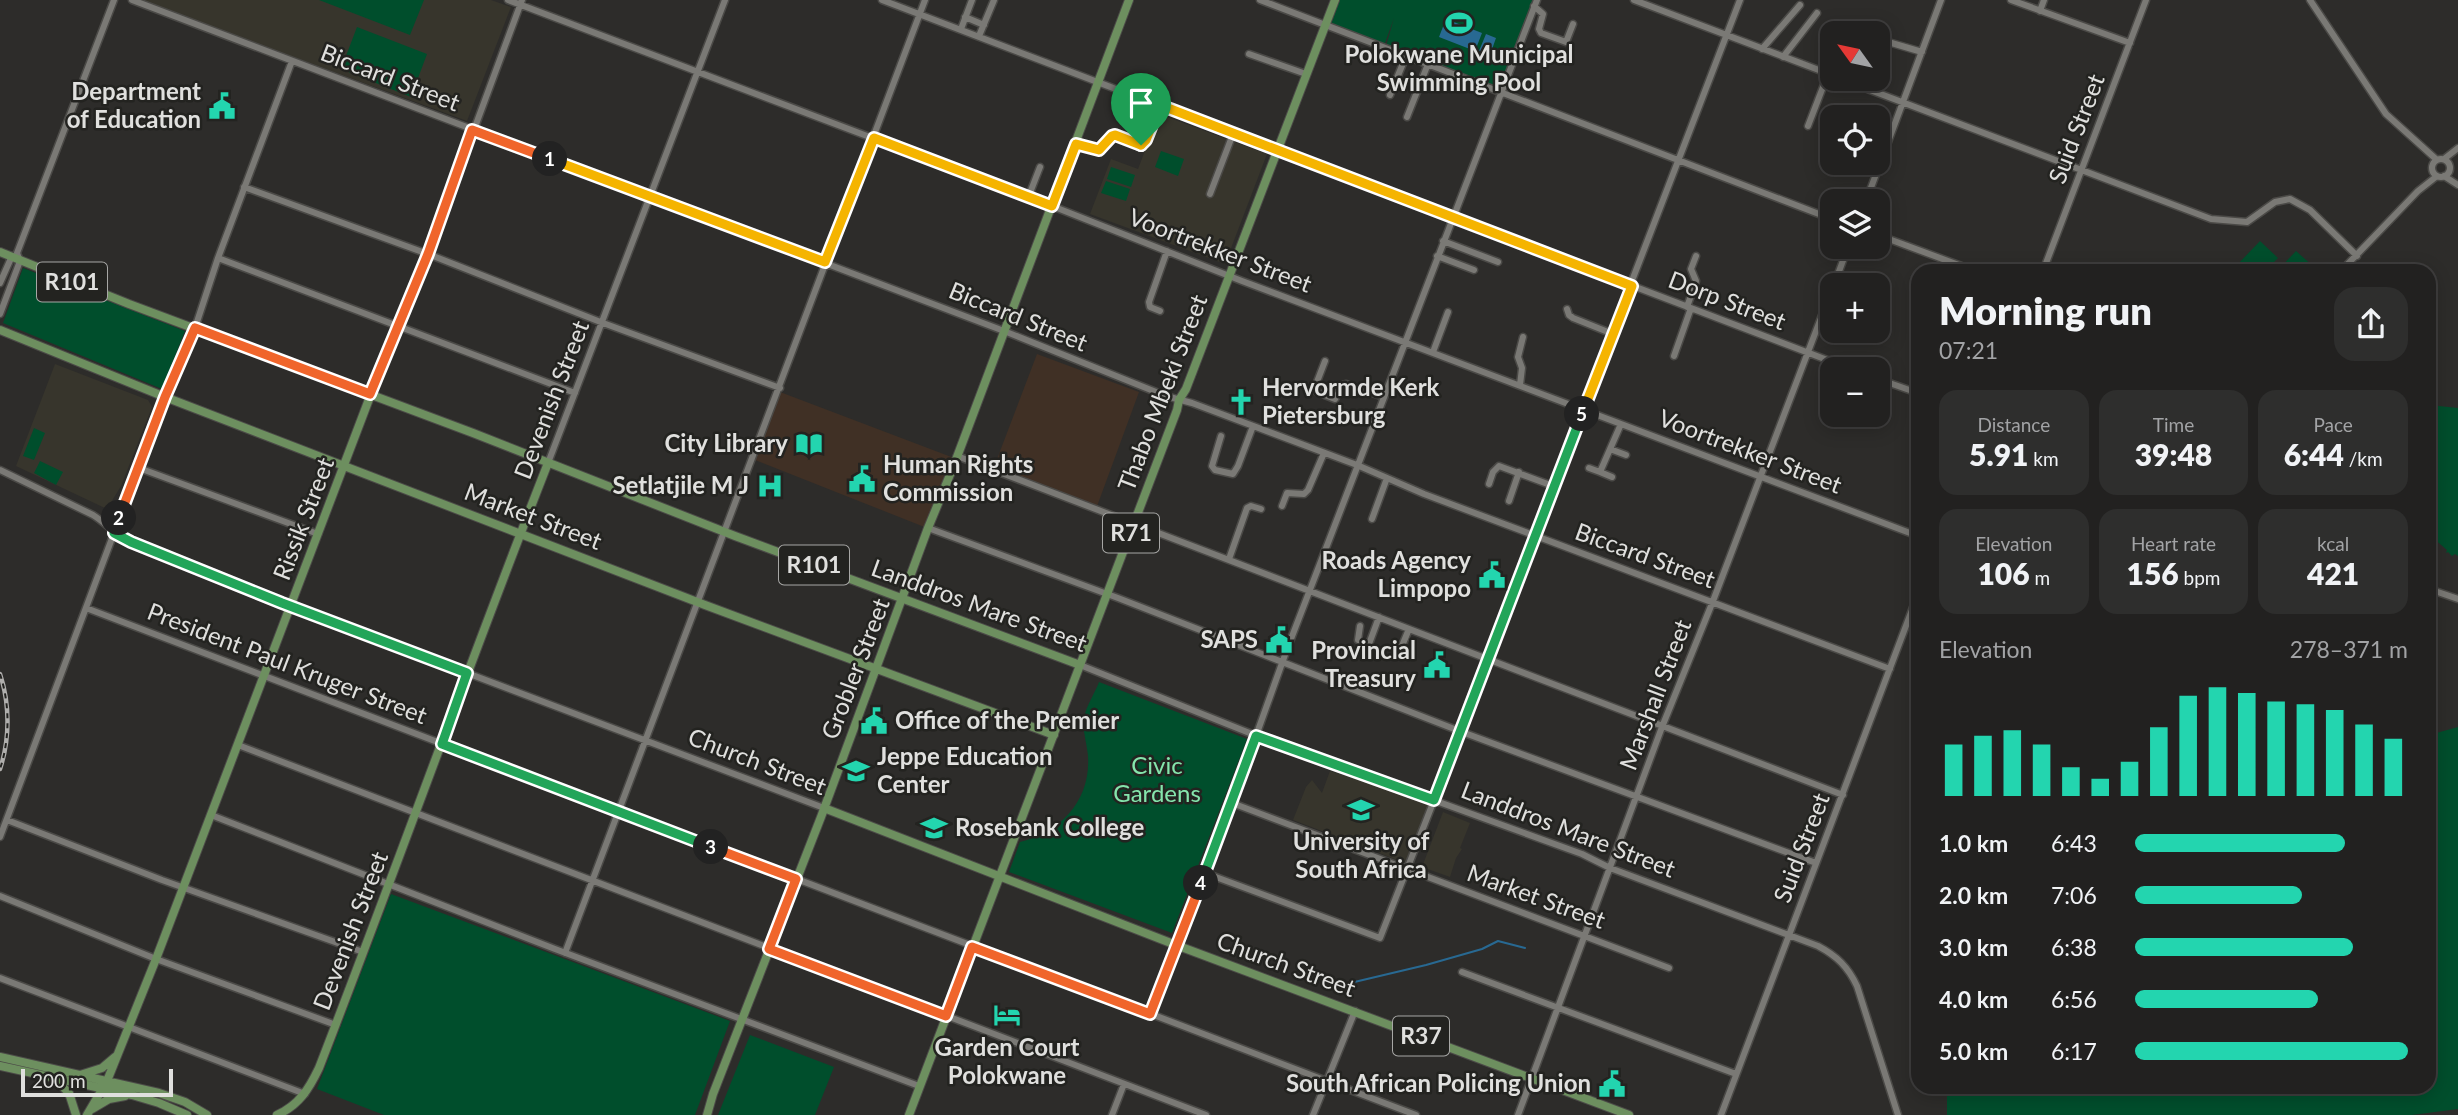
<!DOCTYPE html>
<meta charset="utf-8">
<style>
:root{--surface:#222120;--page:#2e2e2d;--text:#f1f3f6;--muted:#a2a3a5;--line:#3f3e3e;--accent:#23d5af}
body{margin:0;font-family:Lato,sans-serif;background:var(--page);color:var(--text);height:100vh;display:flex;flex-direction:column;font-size:26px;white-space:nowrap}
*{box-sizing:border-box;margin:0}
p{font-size:23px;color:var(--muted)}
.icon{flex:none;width:38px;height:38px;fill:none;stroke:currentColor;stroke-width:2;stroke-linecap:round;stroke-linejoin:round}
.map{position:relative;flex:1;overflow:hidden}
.drawer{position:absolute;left:1911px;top:264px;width:525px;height:830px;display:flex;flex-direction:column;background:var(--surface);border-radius:21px;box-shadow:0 4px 18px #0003,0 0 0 2px var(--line)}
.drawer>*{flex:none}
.needle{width:46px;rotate:303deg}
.fabs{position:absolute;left:1820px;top:21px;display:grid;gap:14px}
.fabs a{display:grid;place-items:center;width:70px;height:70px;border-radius:14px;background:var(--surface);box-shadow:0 4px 18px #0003,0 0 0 2px var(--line);font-size:35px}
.scale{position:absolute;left:21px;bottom:18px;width:152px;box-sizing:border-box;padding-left:7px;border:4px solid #e0e0de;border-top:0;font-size:19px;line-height:24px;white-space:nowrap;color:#e0e0de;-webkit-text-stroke:5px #232320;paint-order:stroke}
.pin{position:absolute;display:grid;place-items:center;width:60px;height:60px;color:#fff;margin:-72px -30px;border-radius:50% 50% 50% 0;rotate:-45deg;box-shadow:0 0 7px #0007}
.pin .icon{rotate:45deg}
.km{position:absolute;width:35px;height:35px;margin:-18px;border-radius:50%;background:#222;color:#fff;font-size:19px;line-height:35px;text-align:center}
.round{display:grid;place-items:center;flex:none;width:74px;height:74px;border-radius:21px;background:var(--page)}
.overview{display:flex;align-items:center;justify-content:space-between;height:119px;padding:0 28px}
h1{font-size:38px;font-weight:800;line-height:52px}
.figures{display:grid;grid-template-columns:repeat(3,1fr);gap:10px;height:119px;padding:7px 28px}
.figures div{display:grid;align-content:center;border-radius:18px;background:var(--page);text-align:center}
.figures b{font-size:30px;font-weight:800}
.figures small{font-size:19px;font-weight:400}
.figures p{font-size:19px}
.chart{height:196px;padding:14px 28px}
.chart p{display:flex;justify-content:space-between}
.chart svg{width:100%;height:126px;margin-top:7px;stroke:var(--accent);stroke-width:6}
ul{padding:0 28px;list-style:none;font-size:23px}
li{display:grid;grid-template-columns:112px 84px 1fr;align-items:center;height:52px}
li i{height:18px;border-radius:9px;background:var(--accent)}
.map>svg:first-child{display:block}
.commercial{fill:#403025}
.built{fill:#37352c}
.green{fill:#004e2c}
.water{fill:#286992}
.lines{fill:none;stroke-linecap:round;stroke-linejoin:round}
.stream{stroke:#286992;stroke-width:2}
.minor-casing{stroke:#4b4a47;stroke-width:9}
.major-casing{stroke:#4b4a47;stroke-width:10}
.minor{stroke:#7a7975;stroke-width:6}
.major{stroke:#6d8f5f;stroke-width:8}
.rail-casing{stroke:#b0afad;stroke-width:4.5}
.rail{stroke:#232320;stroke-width:2;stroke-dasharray:5;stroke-linecap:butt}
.split-1-casing{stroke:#fff;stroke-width:14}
.split-2-casing{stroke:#fff;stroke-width:14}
.split-3-casing{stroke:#fff;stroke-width:14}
.split-4-casing{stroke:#fff;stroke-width:14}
.split-5-casing{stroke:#fff;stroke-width:14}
.split-6-casing{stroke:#fff;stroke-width:14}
.split-1{stroke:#f5b400;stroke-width:9}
.split-2{stroke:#f0652b;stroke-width:9}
.split-3{stroke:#22a559;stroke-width:9}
.split-4{stroke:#f0652b;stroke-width:9}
.split-5{stroke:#22a559;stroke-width:9}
.split-6{stroke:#f5b400;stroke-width:9}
.labels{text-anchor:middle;stroke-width:5;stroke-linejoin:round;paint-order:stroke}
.shield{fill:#232320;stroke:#a7a7a5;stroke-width:2}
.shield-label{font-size:23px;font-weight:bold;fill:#e0e0de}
.poi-label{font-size:24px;font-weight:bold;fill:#e0e0de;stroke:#232320;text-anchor:end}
.street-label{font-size:24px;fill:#e0e0de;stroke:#232320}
.park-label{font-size:24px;fill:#85e5ac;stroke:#232320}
</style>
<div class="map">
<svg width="2458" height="1115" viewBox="0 0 2458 1115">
<rect width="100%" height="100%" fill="#2d2c2a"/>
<!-- commercial -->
<path class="commercial" d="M 1037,354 L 1139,392 L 1096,509 L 994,467 Z
M 780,392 L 954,458 L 927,528 L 755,460 Z"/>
<!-- built -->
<path class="built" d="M 139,0 L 491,0 L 511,7 L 467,121 Z
M 1159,114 L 1267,154 L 1225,264 L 1090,214 L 1111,159 L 1138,169 Z
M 55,364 L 148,400 L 152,407 L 121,486 L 107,509 L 16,466 Z
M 1330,771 L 1430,801 L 1405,863 L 1293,820 L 1306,787 L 1312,780 L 1322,793 Z
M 1443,812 L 1470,823 L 1460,848 L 1462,849 L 1456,858 L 1450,877 L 1422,867 Z"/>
<!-- green -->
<path class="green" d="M 319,0 L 424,0 L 410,35 Z
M 1340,0 L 1533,0 L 1500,89 L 1386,46 L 1394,18 L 1384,46 L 1330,26 Z
M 357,27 L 427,54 L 411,97 L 341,69 Z
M 1161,151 L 1184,159 L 1178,176 L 1155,167 Z
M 1111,167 L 1135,175 L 1131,187 L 1107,179 Z
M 1106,181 L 1130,189 L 1126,201 L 1101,193 Z
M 2260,241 L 2278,258 L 2265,271 L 2241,271 L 2236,266 Z
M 2296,251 L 2314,267 L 2310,271 L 2277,271 Z
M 23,268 L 185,331 L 162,389 L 3,323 Z
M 2429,405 L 2458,408 L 2458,556 L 2455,554 L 2452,556 L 2448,552 L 2446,553 L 2447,550 L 2433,538 L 2431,538 L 2429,534 Z
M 34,428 L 45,433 L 34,460 L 23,456 Z
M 40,461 L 63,472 L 56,485 L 34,473 Z
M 1099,682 L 1247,739 L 1172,933 L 1009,872 L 1020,842 C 1061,832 1091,800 1088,756 C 1087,744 1082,729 1084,718 C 1086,706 1095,693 1099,682 Z
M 2458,727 L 2458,1109 L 2412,1115 L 1947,1115 L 1947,1087 L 2429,1087 L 2429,735 Z
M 391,894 L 730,1021 L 695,1115 L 384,1115 L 317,1089 Z
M 750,1035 L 834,1067 L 815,1115 L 718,1115 Z"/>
<!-- water -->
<path class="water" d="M 1446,19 L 1482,33 L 1475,51 L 1439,37 Z
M 1486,34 L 1496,38 L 1490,55 L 1479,51 Z"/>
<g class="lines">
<!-- stream -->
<path class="stream" d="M 1346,984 L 1426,965 L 1482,949 L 1498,941 L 1525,948"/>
<defs>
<path id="minor" d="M 132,0 L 1004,331 L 1166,396 L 1192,403 L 1357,465 L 1424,494 L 1890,669
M 508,0 L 1052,206 L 1242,281 L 1918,536
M 882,0 L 1851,369
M 1260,0 L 1832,219
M 1634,0 L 1832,75
M 2011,0 L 2130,43
M 2310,0 L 2386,114 L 2437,160
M 1534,6 L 1543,14 L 1539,29 L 1541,33 L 1566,42 L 1573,24
M 2040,11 L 2044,0
M 965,17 L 984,25
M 961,29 L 972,0
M 979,36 L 994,0
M 1878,39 L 1922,52
M 1762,49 L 1800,5
M 1249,54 L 1306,74
M 1783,57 L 1817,13
M 1841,79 L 2211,219 L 2247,222 L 2275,202 L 2290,199 L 2310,210 L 2357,256
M 1390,95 L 1406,56
M 1407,117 L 1428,64
M 1808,126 L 1828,74
M 1076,144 L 1099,150 L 1112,136 L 1115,135 L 1141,145 L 1146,140 L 1160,105
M2432 168a9 9 0 1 1 18 0a9 9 0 1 1-18 0Z
M 2444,159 L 2458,148
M 2444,176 L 2458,185
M 244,187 L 428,254 L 603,323 L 780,388
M 1210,194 L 1233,134
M 1028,198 L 1040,167
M 1866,201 L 1941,0
M 1878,235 L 1975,271
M 1443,241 L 1498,262
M 1437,256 L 1474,270
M 218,258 L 575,393
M 2043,271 L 2146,0
M 2341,271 L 2418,191 L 2437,176
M 0,283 L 12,256
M 1834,285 L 1848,247
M 1687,307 L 1696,281 L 1691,269 L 1696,256
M 1567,309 L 1569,315 L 1573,318 L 1613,334
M 1160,311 L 1150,307 L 1149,302 L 1167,251
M 0,314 L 20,261 L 17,253 L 114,0
M 1433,352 L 1448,312
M 1674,356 L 1691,308
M 1325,361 L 1315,387 L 1317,392 L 1335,399 L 1343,385 L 1346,384 L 1384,397
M 1878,379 L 1918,393
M 1520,385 L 1522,368 L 1518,357 L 1523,337
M 371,394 L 428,254 L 522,0
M 1221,436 L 1212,466 L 1215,470 L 1233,474 L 1238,466 L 1253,426
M 1610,449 L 1626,455
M 957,456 L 1843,795
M 548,463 L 725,0
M 139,468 L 318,534
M 1589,468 L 1600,472
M 0,470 L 93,515 C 107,524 116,535 131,542 L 282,603 L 824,808
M 1612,477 L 1600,472 L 1621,424
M 1489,484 L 1493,472 L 1499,466 L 1553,486
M 1509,501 L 1519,472
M 1282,506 L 1287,493 L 1304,494 L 1308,490 L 1324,453
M 1372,519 L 1387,478
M 928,528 L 1118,598 L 1462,732 L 1816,863
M 1229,559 L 1247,508 L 1251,506 L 1261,509
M 2429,589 L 2458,599
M 86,608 L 1416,1115
M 1360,626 L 1358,640 L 1369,644 L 1379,617
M 1399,653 L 1409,629
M 1080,665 L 1257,736 L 1582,854 L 1610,868 L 1818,946 C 1837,956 1848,967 1857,986 L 1898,1115
M 238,745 L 1206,1115
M 1232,803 L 1669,968
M 211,815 L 555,949 L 919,1086
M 7,820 L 162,880 L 363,952
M 0,837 L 165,397 L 195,328 L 218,258 L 292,61
M 1205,873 L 1380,938 L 1489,660 L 1553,486 L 1740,0
M 0,896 L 156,959 L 336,1025
M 565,953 L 925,0
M 1462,972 L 1736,1074
M 0,978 L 305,1094
M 1150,1014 L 1232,803 L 1286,652 L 1537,0
M 1112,1115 L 1124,1084
M 1313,1115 L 1355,1011
M 1518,1115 L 1662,727 L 1713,601 L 1832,289
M 1721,1115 L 1918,594"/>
<path id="major" d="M 0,252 L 129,304 L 473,433 L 735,536 L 1080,665
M 0,330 L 165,397 L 705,605 L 1054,735
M 824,808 L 1176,945 L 1629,1115
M 0,1057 L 159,1093 L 185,1102 L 207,1115
M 0,1066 L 132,1095 L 159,1103 L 187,1115
M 80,1075 L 102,1068 L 115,1057
M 55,1079 L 69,1093 L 76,1115
M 92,1109 L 109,1099 L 125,1096
M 87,1115 L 107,1081 L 156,959 L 371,394
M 277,1115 C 299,1105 309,1089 319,1068 C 397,867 469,664 548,463
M 707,1115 L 713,1094 L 821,817 L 928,528 L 954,465 L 1129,0
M 909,1115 L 1177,410 L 1179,400 L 1186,389 L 1335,0"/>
</defs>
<!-- minor casing -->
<use href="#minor" class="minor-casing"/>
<!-- major casing -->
<use href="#major" class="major-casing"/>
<!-- minor -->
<use href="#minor" class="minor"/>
<!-- major -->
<use href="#major" class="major"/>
<defs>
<path id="rail" d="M 0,674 C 10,704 10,739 0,769"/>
</defs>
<!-- rail casing -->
<use href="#rail" class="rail-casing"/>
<!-- rail -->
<use href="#rail" class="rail"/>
</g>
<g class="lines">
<defs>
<path id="split-1" d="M 550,159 L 825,262 L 874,138 L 1052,206 L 1076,144 L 1099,150 L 1112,136 L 1115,135 L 1141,145"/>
<path id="split-2" d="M 119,518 L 165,397 L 195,328 L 370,394 L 428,254 L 472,130 L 550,159"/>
<path id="split-3" d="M 119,518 L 114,533 L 131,542 L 282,603 L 467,673 L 442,744 L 711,847"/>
<path id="split-4" d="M 711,847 L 796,879 L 769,949 L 946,1016 L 972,947 L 1150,1014 L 1201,883"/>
<path id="split-5" d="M 1201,883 L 1256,736 L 1434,800 L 1582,414"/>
<path id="split-6" d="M 1141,145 L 1146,140 L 1160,105 L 1632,286 L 1582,414"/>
</defs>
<!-- split-1 casing -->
<use href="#split-1" class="split-1-casing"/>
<!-- split-2 casing -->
<use href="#split-2" class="split-2-casing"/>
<!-- split-3 casing -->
<use href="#split-3" class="split-3-casing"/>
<!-- split-4 casing -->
<use href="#split-4" class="split-4-casing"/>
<!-- split-5 casing -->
<use href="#split-5" class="split-5-casing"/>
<!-- split-6 casing -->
<use href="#split-6" class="split-6-casing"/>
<!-- split-1 -->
<use href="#split-1" class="split-1"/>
<!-- split-2 -->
<use href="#split-2" class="split-2"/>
<!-- split-3 -->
<use href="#split-3" class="split-3"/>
<!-- split-4 -->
<use href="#split-4" class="split-4"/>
<!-- split-5 -->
<use href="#split-5" class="split-5"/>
<!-- split-6 -->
<use href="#split-6" class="split-6"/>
</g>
<!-- icons -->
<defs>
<symbol id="stadium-bare" viewBox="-9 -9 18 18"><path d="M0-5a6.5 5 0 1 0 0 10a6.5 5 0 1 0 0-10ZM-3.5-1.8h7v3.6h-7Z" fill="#23d5af" stroke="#232320" stroke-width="2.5" paint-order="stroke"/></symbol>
<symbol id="civic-bare" viewBox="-9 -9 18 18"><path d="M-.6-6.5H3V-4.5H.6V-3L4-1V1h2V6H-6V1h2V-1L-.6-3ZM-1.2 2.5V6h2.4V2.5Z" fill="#23d5af" stroke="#232320" stroke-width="2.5" paint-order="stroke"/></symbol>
<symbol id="church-bare" viewBox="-9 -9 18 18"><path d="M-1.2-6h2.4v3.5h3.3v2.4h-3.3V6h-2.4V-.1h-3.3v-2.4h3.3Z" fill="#23d5af" stroke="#232320" stroke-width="2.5" paint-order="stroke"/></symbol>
<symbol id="library-bare" viewBox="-9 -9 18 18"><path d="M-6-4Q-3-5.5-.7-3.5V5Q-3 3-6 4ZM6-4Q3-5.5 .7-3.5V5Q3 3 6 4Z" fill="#23d5af" stroke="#232320" stroke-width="2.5" paint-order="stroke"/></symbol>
<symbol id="hospital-bare" viewBox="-9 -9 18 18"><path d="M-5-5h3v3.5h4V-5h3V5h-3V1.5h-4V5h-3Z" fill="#23d5af" stroke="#232320" stroke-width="2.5" paint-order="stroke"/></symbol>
<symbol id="university-bare" viewBox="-9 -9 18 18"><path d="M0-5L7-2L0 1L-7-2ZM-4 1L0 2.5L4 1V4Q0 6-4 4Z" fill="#23d5af" stroke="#232320" stroke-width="2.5" paint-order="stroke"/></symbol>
<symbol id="hotel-bare" viewBox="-9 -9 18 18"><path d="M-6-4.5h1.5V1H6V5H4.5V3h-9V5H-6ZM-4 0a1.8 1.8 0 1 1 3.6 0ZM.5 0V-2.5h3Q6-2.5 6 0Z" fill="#23d5af" stroke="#232320" stroke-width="2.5" paint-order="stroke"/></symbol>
</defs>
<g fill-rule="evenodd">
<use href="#stadium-bare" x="1440" y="4" width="38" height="38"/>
<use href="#civic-bare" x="203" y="87" width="38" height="38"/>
<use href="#church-bare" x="1222" y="383" width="38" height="38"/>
<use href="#library-bare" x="790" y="425" width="38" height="38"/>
<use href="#civic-bare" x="843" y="460" width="38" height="38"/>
<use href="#hospital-bare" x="751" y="467" width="38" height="38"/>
<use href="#civic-bare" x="1473" y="556" width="38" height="38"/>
<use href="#civic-bare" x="1260" y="621" width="38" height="38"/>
<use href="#civic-bare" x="1418" y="646" width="38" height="38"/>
<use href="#civic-bare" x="855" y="702" width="38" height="38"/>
<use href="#university-bare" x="837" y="752" width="38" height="38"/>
<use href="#university-bare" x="1342" y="791" width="38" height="38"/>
<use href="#university-bare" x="915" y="809" width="38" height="38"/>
<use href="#hotel-bare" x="988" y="996" width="38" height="38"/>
<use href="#civic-bare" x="1593" y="1065" width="38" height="38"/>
</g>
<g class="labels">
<!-- shield labels -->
<g class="shield">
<rect x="37" y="262.5" width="70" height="39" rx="5"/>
<rect x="1103" y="513.5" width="56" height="39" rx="5"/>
<rect x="779" y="545.5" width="70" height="39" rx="5"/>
<rect x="1393" y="1016.5" width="56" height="39" rx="5"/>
</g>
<g class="shield-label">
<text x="72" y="290">R101</text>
<text x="1131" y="541">R71</text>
<text x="814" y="573">R101</text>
<text x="1421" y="1044">R37</text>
</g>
<!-- poi labels -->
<g class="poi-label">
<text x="1459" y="63" text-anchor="middle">Polokwane Municipal<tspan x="1459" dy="28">Swimming Pool</tspan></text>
<text x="201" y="100">Department<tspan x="201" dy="28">of Education</tspan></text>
<text x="1262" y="396" text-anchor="start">Hervormde Kerk<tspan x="1262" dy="28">Pietersburg</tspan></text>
<text x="788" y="452">City Library</text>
<text x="883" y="473" text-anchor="start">Human Rights<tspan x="883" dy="28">Commission</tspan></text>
<text x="749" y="494">Setlatjile M J</text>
<text x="1471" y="569">Roads Agency<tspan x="1471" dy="28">Limpopo</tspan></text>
<text x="1258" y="648">SAPS</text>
<text x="1416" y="659">Provincial<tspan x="1416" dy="28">Treasury</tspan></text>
<text x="895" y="729" text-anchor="start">Office of the Premier</text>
<text x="877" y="765" text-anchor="start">Jeppe Education<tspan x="877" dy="28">Center</tspan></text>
<text x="955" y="836" text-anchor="start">Rosebank College</text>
<text x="1361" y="850" text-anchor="middle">University of<tspan x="1361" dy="28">South Africa</tspan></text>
<text x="1007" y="1056" text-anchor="middle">Garden Court<tspan x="1007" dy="28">Polokwane</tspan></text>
<text x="1591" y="1092">South African Policing Union</text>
</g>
<!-- street labels -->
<g class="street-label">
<text transform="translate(390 78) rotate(21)" y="8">Biccard Street</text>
<text transform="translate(2077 129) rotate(-69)" y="8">Suid Street</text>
<text transform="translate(1220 251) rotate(21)" y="8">Voortrekker Street</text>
<text transform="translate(1727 301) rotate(21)" y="8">Dorp Street</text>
<text transform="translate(1018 317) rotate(22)" y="8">Biccard Street</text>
<text transform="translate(1163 393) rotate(-69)" y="8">Thabo Mbeki Street</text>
<text transform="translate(552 400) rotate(-69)" y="8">Devenish Street</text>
<text transform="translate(1750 452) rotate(21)" y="8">Voortrekker Street</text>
<text transform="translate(533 517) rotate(21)" y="8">Market Street</text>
<text transform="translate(304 519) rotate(-69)" y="8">Rissik Street</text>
<text transform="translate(1645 556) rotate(20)" y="8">Biccard Street</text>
<text transform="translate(979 606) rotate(20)" y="8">Landdros Mare Street</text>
<text transform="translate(287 664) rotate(21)" y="8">President Paul Kruger Street</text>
<text transform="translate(856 669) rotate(-69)" y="8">Grobler Street</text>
<text transform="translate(1656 695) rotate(-69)" y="8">Marshall Street</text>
<text transform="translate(757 762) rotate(21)" y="8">Church Street</text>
<text transform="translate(1568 830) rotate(21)" y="8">Landdros Mare Street</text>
<text transform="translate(1802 848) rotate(-69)" y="8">Suid Street</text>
<text transform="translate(1536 897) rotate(20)" y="8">Market Street</text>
<text transform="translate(351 931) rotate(-69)" y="8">Devenish Street</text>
<text transform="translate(1286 965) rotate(20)" y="8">Church Street</text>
</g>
<!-- park labels -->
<g class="park-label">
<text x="1157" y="774">Civic<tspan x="1157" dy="28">Gardens</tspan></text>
</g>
</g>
</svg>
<div class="fabs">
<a><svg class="needle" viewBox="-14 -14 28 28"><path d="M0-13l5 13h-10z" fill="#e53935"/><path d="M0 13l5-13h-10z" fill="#a2a3a5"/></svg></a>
<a><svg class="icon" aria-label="locate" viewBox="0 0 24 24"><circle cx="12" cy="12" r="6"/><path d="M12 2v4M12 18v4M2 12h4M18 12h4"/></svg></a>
<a><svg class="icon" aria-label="layers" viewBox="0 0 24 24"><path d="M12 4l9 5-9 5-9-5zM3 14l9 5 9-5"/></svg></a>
<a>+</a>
<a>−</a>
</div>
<div class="scale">200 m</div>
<div class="pin" style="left:1141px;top:145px;background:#1e9e55"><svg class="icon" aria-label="arrive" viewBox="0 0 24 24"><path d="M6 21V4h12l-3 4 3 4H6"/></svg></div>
<b class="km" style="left:550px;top:159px">1</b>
<b class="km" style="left:119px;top:518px">2</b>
<b class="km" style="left:711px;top:847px">3</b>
<b class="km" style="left:1201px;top:883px">4</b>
<b class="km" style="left:1582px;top:414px">5</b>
<section class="drawer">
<div class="overview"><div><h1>Morning run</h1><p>07:21</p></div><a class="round"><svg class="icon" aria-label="share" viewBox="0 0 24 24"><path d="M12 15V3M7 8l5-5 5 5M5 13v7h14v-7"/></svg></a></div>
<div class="figures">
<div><p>Distance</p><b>5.91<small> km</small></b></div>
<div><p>Time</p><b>39:48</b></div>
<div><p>Pace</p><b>6:44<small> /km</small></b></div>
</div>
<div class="figures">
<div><p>Elevation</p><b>106<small> m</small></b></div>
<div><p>Heart rate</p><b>156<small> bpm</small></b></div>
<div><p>kcal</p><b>421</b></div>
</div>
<div class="chart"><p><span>Elevation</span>278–371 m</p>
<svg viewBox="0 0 160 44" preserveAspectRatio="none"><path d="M5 44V26M15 44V23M25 44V21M35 44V26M45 44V34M55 44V38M65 44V32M75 44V20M85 44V9M95 44V6M105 44V8M115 44V11M125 44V12M135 44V14M145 44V19M155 44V24"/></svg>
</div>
<ul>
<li><b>1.0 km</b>6:43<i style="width:77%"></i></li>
<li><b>2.0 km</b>7:06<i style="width:61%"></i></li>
<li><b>3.0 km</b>6:38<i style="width:80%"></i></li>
<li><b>4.0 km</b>6:56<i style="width:67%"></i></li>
<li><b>5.0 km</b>6:17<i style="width:100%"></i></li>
</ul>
</section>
</div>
